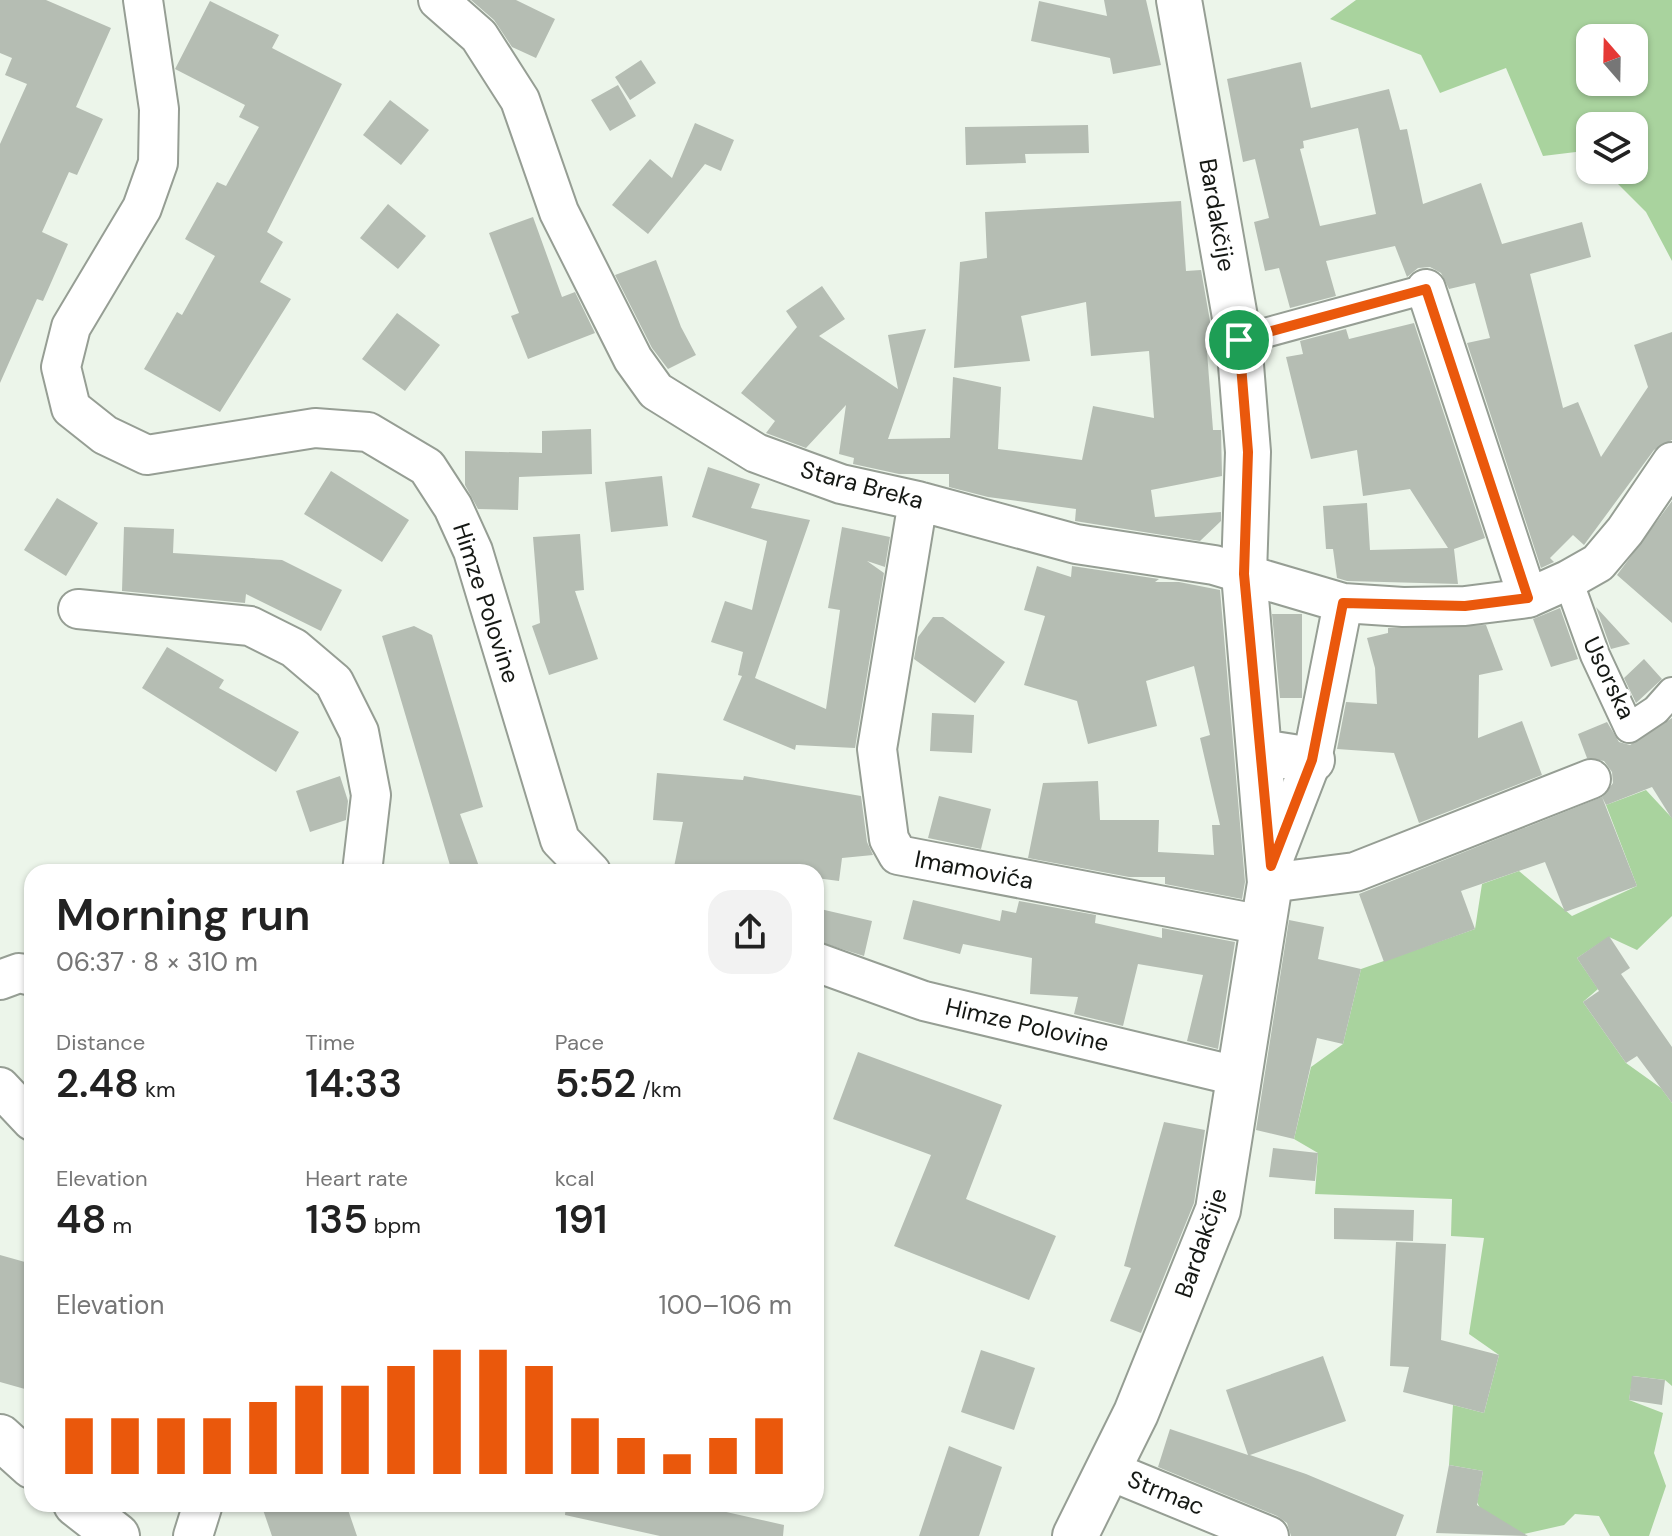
<!DOCTYPE html>
<meta charset="utf-8">
<style>
:root{--surface:#fff;--page:#f2f2f2;--text:#222;--muted:#767676;--accent:#ea580c}
body{margin:0;font-family:"DM Sans",sans-serif;background:var(--page);color:var(--text);height:100vh;display:flex;flex-direction:column;font-size:30px;white-space:nowrap}
*{box-sizing:border-box;margin:0}
p{font-size:26px;color:var(--muted)}
.icon{flex:none;width:44px;height:44px;fill:none;stroke:currentColor;stroke-width:2;stroke-linecap:round;stroke-linejoin:round}
.map{position:relative;flex:1;overflow:hidden}
.details{position:absolute;left:24px;top:864px;width:800px;height:648px;display:flex;flex-direction:column;background:var(--surface);border-radius:24px;box-shadow:0 2px 6px #0004}
.details>*{flex:none}
.needle{width:52px;rotate:340deg}
.buttons{position:absolute;left:1576px;top:24px;display:grid;gap:16px}
.buttons a{display:grid;place-items:center;width:72px;height:72px;border-radius:16px;background:var(--surface);box-shadow:0 2px 6px #0004;font-size:40px}
.pin{position:absolute;display:grid;place-items:center;width:68px;height:68px;color:#fff;margin:-34px;border:4px solid #fff;border-radius:50%;box-shadow:0 2px 8px #0007}
.round{display:grid;place-items:center;flex:none;width:84px;height:84px;border-radius:24px;background:var(--page)}
.head{display:flex;align-items:center;justify-content:space-between;height:136px;padding:0 32px}
h1{font-size:44px;font-weight:600;line-height:60px}
.stats{display:grid;grid-template-columns:repeat(3,1fr);gap:12px;height:136px;padding:8px 32px}
.stats div{display:grid;align-content:center}
.stats b{font-size:40px;font-weight:600}
.stats small{font-size:22px;font-weight:400}
.stats p{font-size:22px}
.chart{height:224px;padding:16px 32px}
.chart p{display:flex;justify-content:space-between}
.chart svg{width:100%;height:144px;margin-top:8px;stroke:var(--accent);stroke-width:6}
.map>svg:first-child{display:block}
.green{fill:#a9d39e;fill-rule:evenodd}
.building{fill:#b5bdb3;fill-rule:evenodd}
.lines{fill:none;stroke-linecap:round;stroke-linejoin:round}
.pedestrian-casing{stroke:#969e94;stroke-width:32}
.minor-casing{stroke:#969e94;stroke-width:42}
.tertiary-casing{stroke:#969e94;stroke-width:48}
.pedestrian{stroke:#fff;stroke-width:28}
.minor{stroke:#fff;stroke-width:38}
.tertiary{stroke:#fff;stroke-width:44}
.route-casing{stroke:#fff;stroke-width:16}
.route{stroke:#ea580c;stroke-width:10}
.labels{text-anchor:middle;stroke-width:7;stroke-linejoin:round;paint-order:stroke}
.street-label{font-size:24px;fill:#151814;stroke:#fff}
</style>
<div class="map">
<svg width="1672" height="1536" viewBox="0 0 1672 1536">
<rect width="100%" height="100%" fill="#ecf5ea"/>
<!-- green -->
<path class="green" d="M 1356,0 L 1672,0 L 1672,261 L 1646,212 L 1604,170 L 1634,170 L 1634,126 L 1590,126 L 1590,156 L 1584,151 L 1543,156 L 1506,68 L 1440,93 L 1421,55 L 1330,19 ZM 1590,38 L 1634,38 L 1634,82 L 1590,82 Z
M 1646,790 L 1672,818 L 1672,916 L 1637,950 L 1609,937 L 1577,958 L 1598,989 L 1583,1002 L 1626,1063 L 1661,1088 L 1672,1103 L 1672,1386 L 1665,1380 L 1633,1376 L 1629,1400 L 1663,1413 L 1654,1453 L 1666,1486 L 1649,1536 L 1610,1536 L 1599,1516 L 1575,1514 L 1564,1525 L 1524,1534 L 1482,1512 L 1477,1502 L 1483,1471 L 1449,1465 L 1453,1405 L 1484,1413 L 1499,1355 L 1469,1334 L 1484,1238 L 1451,1236 L 1452,1199 L 1315,1194 L 1318,1153 L 1294,1139 L 1311,1067 L 1343,1044 L 1361,969 L 1475,929 L 1482,884 L 1519,871 L 1572,916 L 1637,886 L 1606,805 Z"/>
<!-- building -->
<path class="building" d="M 0,0 L 46,0 L 111,28 L 76,107 L 103,119 L 77,175 L 69,172 L 42,232 L 68,244 L 43,301 L 37,299 L 0,383 L 0,144 L 27,84 L 5,75 L 12,58 L 0,53 Z
M 471,0 L 516,0 L 555,19 L 536,58 L 512,47 L 494,20 Z
M 1104,0 L 1146,0 L 1161,65 L 1113,74 L 1110,58 L 1031,41 L 1039,1 L 1107,16 Z
M 210,1 L 279,35 L 272,48 L 342,84 L 267,232 L 283,242 L 260,282 L 291,299 L 220,412 L 144,369 L 177,312 L 182,315 L 215,256 L 185,239 L 217,182 L 226,186 L 259,127 L 239,117 L 245,105 L 175,69 Z
M 641,60 L 656,83 L 630,100 L 615,77 Z
M 1301,62 L 1311,108 L 1389,89 L 1400,130 L 1407,129 L 1423,204 L 1481,183 L 1502,244 L 1582,222 L 1591,257 L 1530,274 L 1563,408 L 1578,402 L 1601,457 L 1648,387 L 1634,345 L 1672,332 L 1672,440 L 1654,450 L 1584,545 L 1573,535 L 1550,558 L 1554,562 L 1541,568 L 1467,343 L 1490,338 L 1475,283 L 1449,289 L 1441,273 L 1430,267 L 1418,268 L 1407,277 L 1395,246 L 1326,261 L 1336,296 L 1290,308 L 1279,268 L 1265,271 L 1254,222 L 1269,218 L 1255,159 L 1243,162 L 1227,79 ZM 1358,128 L 1376,214 L 1320,226 L 1300,149 L 1304,148 L 1303,141 Z
M 618,85 L 636,116 L 610,131 L 591,100 Z
M 390,100 L 429,130 L 401,165 L 363,135 Z
M 695,123 L 734,140 L 721,171 L 705,164 L 648,234 L 612,205 L 650,159 L 672,178 Z
M 1088,125 L 1089,153 L 1025,154 L 1026,163 L 966,165 L 965,127 Z
M 1181,201 L 1186,271 L 1201,270 L 1213,338 L 1206,339 L 1213,430 L 1221,430 L 1222,476 L 1151,490 L 1155,517 L 1221,512 L 1221,521 L 1200,541 L 1081,522 L 1075,521 L 1076,509 L 988,497 L 949,487 L 949,474 L 899,474 L 853,464 L 854,458 L 839,454 L 846,405 L 806,448 L 766,433 L 775,421 L 741,393 L 797,327 L 786,311 L 822,286 L 845,319 L 819,336 L 898,389 L 888,335 L 926,329 L 888,439 L 950,438 L 953,377 L 1001,387 L 998,449 L 1082,460 L 1093,406 L 1154,418 L 1149,351 L 1091,356 L 1086,302 L 1021,316 L 1030,361 L 954,368 L 960,262 L 987,258 L 985,212 Z
M 388,204 L 426,236 L 398,269 L 360,238 Z
M 533,217 L 562,297 L 575,292 L 595,333 L 528,359 L 511,316 L 519,313 L 489,233 Z
M 656,260 L 681,327 L 696,355 L 668,369 L 652,348 L 615,275 Z
M 397,313 L 440,345 L 405,391 L 362,359 Z
M 1414,323 L 1485,538 L 1454,549 L 1458,584 L 1347,581 L 1337,578 L 1333,549 L 1326,549 L 1323,506 L 1367,503 L 1370,550 L 1448,548 L 1410,489 L 1363,496 L 1357,450 L 1311,459 L 1286,357 L 1303,354 L 1300,341 L 1346,329 L 1349,339 Z
M 591,429 L 592,474 L 519,477 L 518,510 L 478,509 L 465,485 L 465,451 L 542,453 L 542,431 Z
M 708,467 L 760,484 L 751,508 L 810,520 L 755,678 L 826,709 L 840,610 L 828,608 L 842,527 L 890,537 L 885,567 L 867,561 L 884,573 L 855,748 L 796,745 L 795,750 L 723,720 L 742,676 L 738,675 L 743,652 L 711,642 L 725,601 L 752,610 L 767,541 L 692,517 Z
M 331,471 L 409,520 L 382,562 L 304,514 Z
M 662,476 L 668,526 L 611,532 L 605,482 Z
M 57,498 L 98,523 L 66,576 L 24,550 Z
M 1672,501 L 1672,623 L 1617,575 Z
M 124,527 L 174,529 L 173,553 L 282,560 L 342,590 L 321,631 L 246,594 L 245,603 L 122,591 Z
M 580,534 L 584,590 L 575,591 L 598,659 L 549,675 L 532,626 L 540,623 L 533,537 Z
M 1037,566 L 1071,577 L 1072,566 L 1159,579 L 1155,582 L 1179,582 L 1220,590 L 1245,882 L 1242,899 L 1165,884 L 1165,877 L 1129,877 L 1028,858 L 1043,783 L 1098,781 L 1100,820 L 1159,820 L 1158,852 L 1214,855 L 1212,825 L 1220,825 L 1200,738 L 1210,735 L 1194,666 L 1146,681 L 1157,726 L 1088,744 L 1077,701 L 1024,685 L 1045,616 L 1024,610 Z
M 1596,607 L 1630,644 L 1611,649 Z
M 1560,608 L 1578,659 L 1551,667 L 1533,619 Z
M 1272,614 L 1302,614 L 1302,698 L 1280,698 Z
M 933,617 L 943,617 L 1005,662 L 975,703 L 914,659 L 918,637 Z
M 1486,625 L 1503,670 L 1479,675 L 1478,738 L 1522,721 L 1542,775 L 1419,823 L 1394,753 L 1337,749 L 1346,702 L 1377,704 L 1375,668 L 1367,638 L 1388,633 L 1388,628 Z
M 414,626 L 432,635 L 483,807 L 460,814 L 481,872 L 452,872 L 382,636 Z
M 167,647 L 224,680 L 219,688 L 299,732 L 276,772 L 142,688 Z
M 1644,659 L 1662,679 L 1636,703 L 1624,678 Z
M 932,713 L 974,715 L 972,753 L 930,751 Z
M 1672,718 L 1672,819 L 1652,787 L 1606,805 L 1602,797 L 1613,783 L 1612,772 L 1604,761 L 1587,758 L 1578,734 L 1607,722 L 1619,742 L 1630,745 Z
M 657,773 L 743,780 L 744,776 L 861,796 L 867,842 L 873,855 L 842,858 L 839,881 L 816,878 L 816,872 L 673,872 L 683,822 L 653,820 Z
M 340,776 L 348,801 L 346,820 L 310,832 L 296,791 Z
M 939,796 L 991,809 L 981,849 L 928,838 Z
M 1602,797 L 1637,886 L 1565,912 L 1545,862 L 1461,891 L 1475,929 L 1384,962 L 1359,894 Z
M 913,900 L 1000,921 L 1002,910 L 1016,913 L 1019,901 L 1096,915 L 1095,923 L 1162,938 L 1162,928 L 1235,942 L 1218,1049 L 1187,1041 L 1203,975 L 1138,964 L 1123,1026 L 1074,1014 L 1078,997 L 1030,994 L 1032,958 L 963,944 L 960,954 L 903,939 Z
M 816,908 L 872,921 L 864,956 L 816,941 Z
M 1289,920 L 1324,927 L 1318,959 L 1361,969 L 1343,1044 L 1317,1038 L 1294,1139 L 1256,1130 Z
M 1609,936 L 1630,968 L 1621,974 L 1672,1047 L 1672,1103 L 1637,1056 L 1626,1063 L 1583,1002 L 1599,991 L 1577,958 Z
M 858,1052 L 1002,1105 L 966,1199 L 1056,1236 L 1029,1300 L 894,1246 L 931,1155 L 833,1119 Z
M 1164,1122 L 1205,1130 L 1194,1203 L 1141,1333 L 1110,1321 L 1131,1268 L 1124,1266 Z
M 1273,1148 L 1318,1153 L 1315,1181 L 1269,1177 Z
M 1334,1208 L 1414,1210 L 1413,1241 L 1334,1239 Z
M 1396,1242 L 1446,1244 L 1441,1340 L 1499,1355 L 1484,1413 L 1403,1392 L 1409,1367 L 1390,1366 Z
M 0,1255 L 32,1264 L 32,1391 L 0,1382 Z
M 981,1350 L 1035,1368 L 1014,1430 L 961,1412 Z
M 1323,1356 L 1346,1421 L 1250,1455 L 1306,1474 L 1404,1515 L 1396,1536 L 1291,1536 L 1287,1523 L 1277,1516 L 1158,1467 L 1170,1429 L 1248,1455 L 1226,1390 Z
M 1632,1376 L 1665,1380 L 1662,1405 L 1629,1400 Z
M 949,1446 L 1002,1467 L 979,1536 L 919,1536 Z
M 1449,1465 L 1483,1471 L 1477,1505 L 1528,1536 L 1436,1533 Z
M 261,1504 L 346,1504 L 357,1536 L 272,1536 Z
M 566,1504 L 715,1504 L 713,1509 L 784,1525 L 783,1536 L 660,1536 L 565,1515 Z"/>
<g class="lines">
<defs>
<path id="pedestrian" d="M 1239,340 L 1426,289
M 1568,580 L 1595,655 L 1629,728 L 1656,710 L 1672,692"/>
<path id="minor" d="M 143,0 L 159,109 L 158,163 L 142,208 L 71,327 L 61,367 L 71,408 L 105,435 L 147,455 L 315,428 L 368,432 L 427,467 L 453,507 L 473,551 L 560,840 L 591,872
M 438,0 L 479,36 L 520,100 L 559,212 L 633,359 L 656,391 L 756,453 L 841,484 L 918,501 L 1076,544 L 1214,565 L 1343,603 L 1403,607 L 1465,606 L 1528,598 L 1568,580 L 1598,563 L 1625,531 L 1672,462
M 1426,289 L 1528,598
M 918,501 L 877,749 L 889,839 L 898,855 L 1263,925
M 78,609 L 250,626 L 294,648 L 334,682 L 359,732 L 371,795 L 362,872
M 1271,866 L 1312,760 L 1343,603
M 1270,883 L 1355,872 L 1591,779
M 816,962 L 924,1001 L 1241,1077
M 0,980 L 19,973 L 32,976
M 0,1087 L 32,1121
M 1108,1470 L 1269,1536
M 193,1536 L 203,1504"/>
<path id="tertiary" d="M 1261,752 L 1312,760
M 0,1437 L 32,1466
M 76,1504 L 117,1536
M 1075,1536 L 1136,1413 L 1218,1210 L 1270,883 L 1244,574 L 1248,452 L 1239,340 L 1179,0"/>
</defs>
<!-- pedestrian casing -->
<use href="#pedestrian" class="pedestrian-casing"/>
<!-- minor casing -->
<use href="#minor" class="minor-casing"/>
<!-- tertiary casing -->
<use href="#tertiary" class="tertiary-casing"/>
<!-- pedestrian -->
<use href="#pedestrian" class="pedestrian"/>
<!-- minor -->
<use href="#minor" class="minor"/>
<!-- tertiary -->
<use href="#tertiary" class="tertiary"/>
</g>
<g class="lines">
<defs>
<path id="route" d="M 1426,289 L 1528,598 L 1465,606 L 1343,603 L 1312,760 L 1271,866 L 1244,574 L 1248,452 L 1239,340 Z"/>
</defs>
<!-- route casing -->
<use href="#route" class="route-casing"/>
<!-- route -->
<use href="#route" class="route"/>
</g>
<g class="labels">
<!-- street labels -->
<g class="street-label">
<text transform="translate(1217 215) rotate(80)" y="8">Bardakčije</text>
<text transform="translate(862 485) rotate(15)" y="8">Stara Breka</text>
<text transform="translate(486 603) rotate(72)" y="8">Himze Polovine</text>
<text transform="translate(1609 678) rotate(64)" y="8">Usorska</text>
<text transform="translate(974 870) rotate(11)" y="8">Imamovića</text>
<text transform="translate(1027 1025) rotate(13)" y="8">Himze Polovine</text>
<text transform="translate(1201 1243) rotate(-71)" y="8">Bardakčije</text>
<text transform="translate(1166 1493) rotate(22)" y="8">Strmac</text>
</g>
</g>
</svg>
<div class="buttons">
<a><svg class="needle" viewBox="-14 -14 28 28"><path d="M0-13l5 13h-10z" fill="#e53935"/><path d="M0 13l5-13h-10z" fill="#767676"/></svg></a>
<a><svg class="icon" aria-label="layers" viewBox="0 0 24 24"><path d="M12 4l9 5-9 5-9-5zM3 14l9 5 9-5"/></svg></a>
</div>
<div class="pin" style="left:1239px;top:340px;background:#1e9e55"><svg class="icon" aria-label="arrive" viewBox="0 0 24 24"><path d="M6 21V4h12l-3 4 3 4H6"/></svg></div>
<section class="details">
<div class="head"><div><h1>Morning run</h1><p>06:37 · 8 × 310 m</p></div><a class="round"><svg class="icon" aria-label="share" viewBox="0 0 24 24"><path d="M12 15V3M7 8l5-5 5 5M5 13v7h14v-7"/></svg></a></div>
<div class="stats">
<div><p>Distance</p><b>2.48<small> km</small></b></div>
<div><p>Time</p><b>14:33</b></div>
<div><p>Pace</p><b>5:52<small> /km</small></b></div>
</div>
<div class="stats">
<div><p>Elevation</p><b>48<small> m</small></b></div>
<div><p>Heart rate</p><b>135<small> bpm</small></b></div>
<div><p>kcal</p><b>191</b></div>
</div>
<div class="chart"><p><span>Elevation</span>100–106 m</p>
<svg viewBox="0 0 160 44" preserveAspectRatio="none"><path d="M5 44V27M15 44V27M25 44V27M35 44V27M45 44V22M55 44V17M65 44V17M75 44V11M85 44V6M95 44V6M105 44V11M115 44V27M125 44V33M135 44V38M145 44V33M155 44V27"/></svg>
</div>
</section>
</div>
